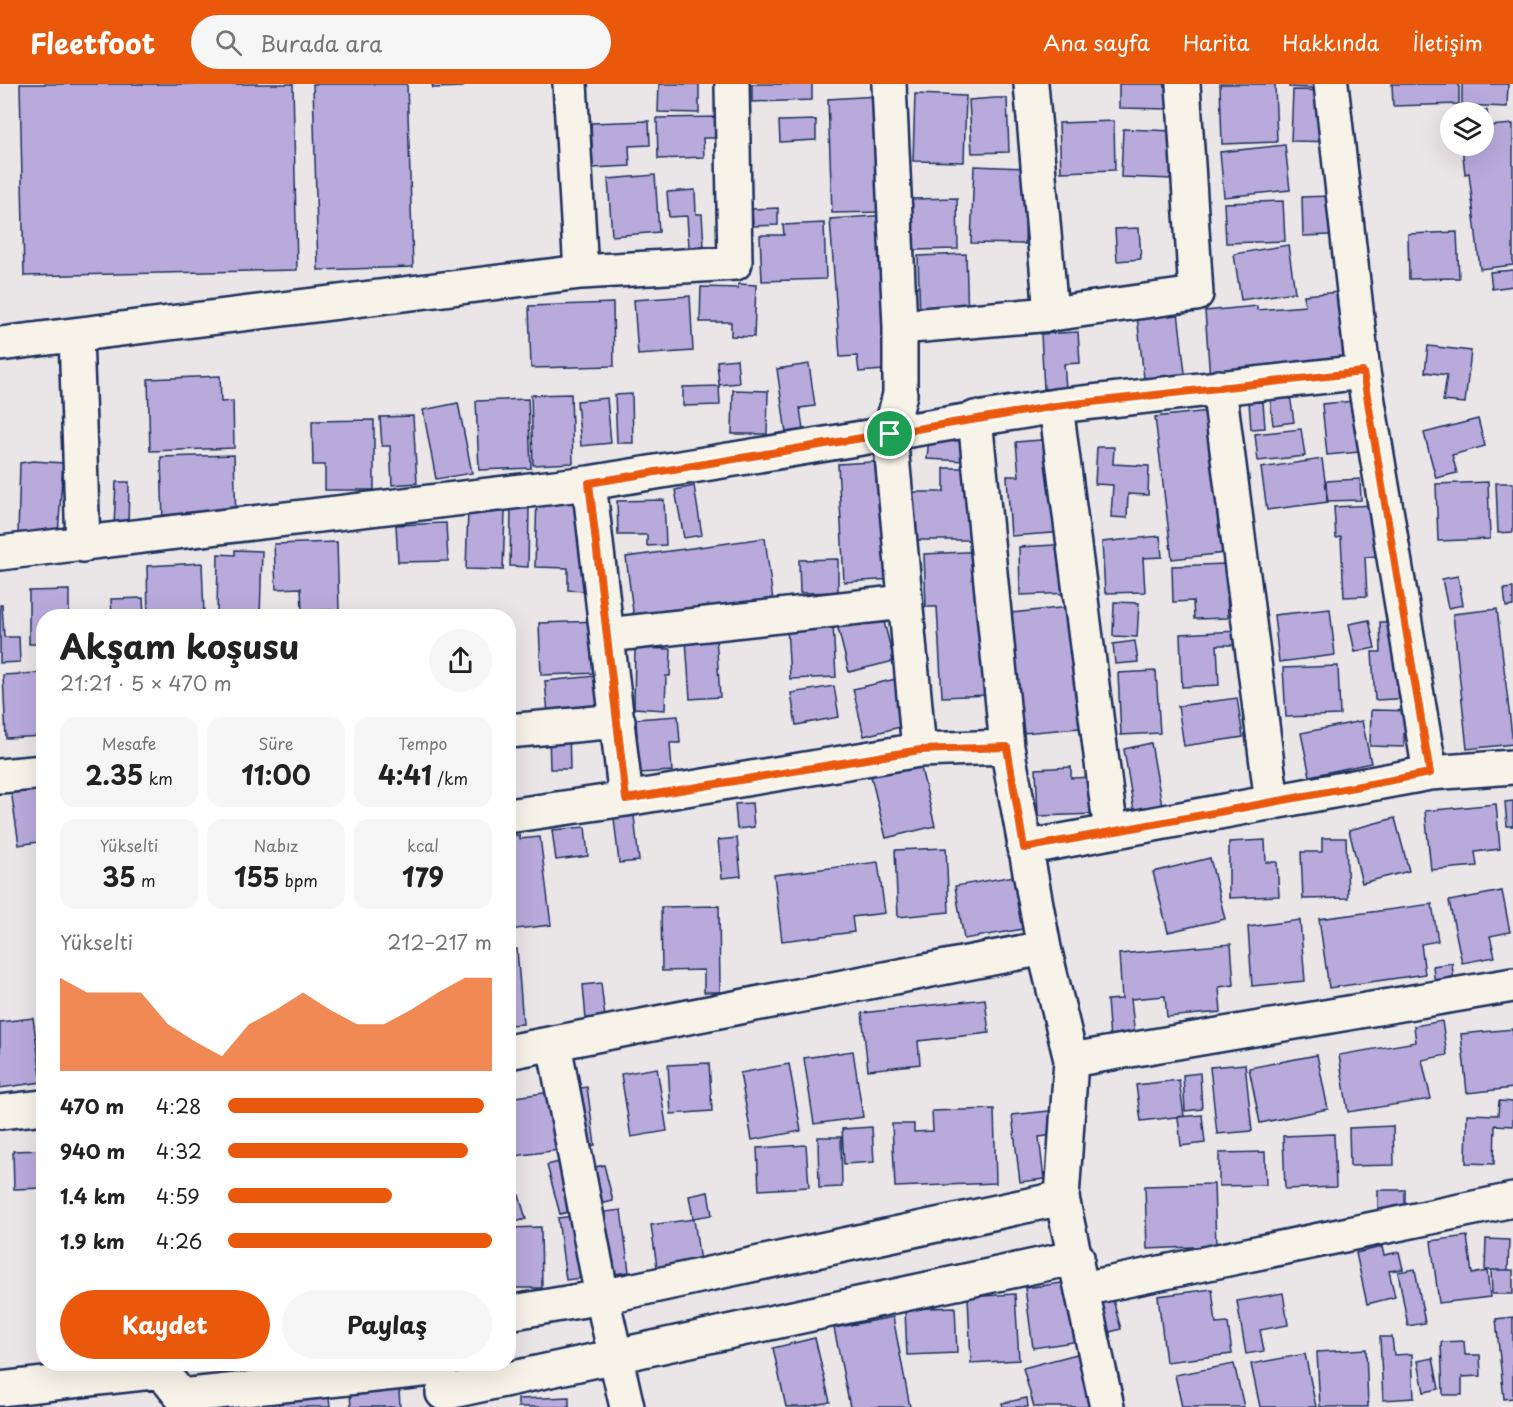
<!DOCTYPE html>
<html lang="tr">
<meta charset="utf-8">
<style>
:root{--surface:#fff;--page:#f6f6f6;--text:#222;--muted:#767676;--accent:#ea580c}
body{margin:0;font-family:"Playpen Sans",sans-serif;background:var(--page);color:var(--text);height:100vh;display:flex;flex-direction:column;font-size:22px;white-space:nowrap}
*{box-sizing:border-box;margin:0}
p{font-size:20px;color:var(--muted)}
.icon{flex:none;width:33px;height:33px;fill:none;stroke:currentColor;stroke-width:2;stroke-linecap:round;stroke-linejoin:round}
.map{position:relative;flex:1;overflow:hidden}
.panel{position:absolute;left:36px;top:525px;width:480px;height:762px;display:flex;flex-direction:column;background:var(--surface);border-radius:24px;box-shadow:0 6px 24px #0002}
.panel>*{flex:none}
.fabs{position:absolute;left:1440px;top:18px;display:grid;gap:12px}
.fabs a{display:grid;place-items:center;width:54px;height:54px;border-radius:50%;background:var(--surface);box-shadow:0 6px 24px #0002;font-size:30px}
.pin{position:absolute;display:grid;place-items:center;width:51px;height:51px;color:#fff;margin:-26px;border:3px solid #fff;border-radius:50%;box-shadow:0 2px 6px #0007}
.round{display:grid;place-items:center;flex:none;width:63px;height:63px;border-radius:32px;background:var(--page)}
.summary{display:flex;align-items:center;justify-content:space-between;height:102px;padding:0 24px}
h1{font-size:33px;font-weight:700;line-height:45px}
.stats{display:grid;grid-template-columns:repeat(3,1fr);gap:9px;height:102px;padding:6px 24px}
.stats div{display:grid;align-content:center;border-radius:15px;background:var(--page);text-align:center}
.stats b{font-size:26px;font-weight:700}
.stats small{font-size:16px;font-weight:400}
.stats p{font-size:16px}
.chart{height:168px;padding:12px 24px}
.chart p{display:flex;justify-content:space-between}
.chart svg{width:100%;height:108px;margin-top:6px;fill:var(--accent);opacity:.7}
.primary-button{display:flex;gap:12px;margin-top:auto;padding:12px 24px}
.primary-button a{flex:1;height:69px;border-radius:36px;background:var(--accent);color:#fff;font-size:24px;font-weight:700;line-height:69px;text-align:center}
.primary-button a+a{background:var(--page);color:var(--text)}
ul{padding:0 24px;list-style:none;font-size:20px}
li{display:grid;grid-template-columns:96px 72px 1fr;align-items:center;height:45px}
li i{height:15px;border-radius:8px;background:var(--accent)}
header{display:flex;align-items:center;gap:36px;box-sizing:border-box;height:84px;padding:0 30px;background:var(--accent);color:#fff}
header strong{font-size:28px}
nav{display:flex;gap:33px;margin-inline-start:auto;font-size:21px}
.search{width:420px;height:54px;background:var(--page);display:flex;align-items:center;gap:15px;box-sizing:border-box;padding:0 21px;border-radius:33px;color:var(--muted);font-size:22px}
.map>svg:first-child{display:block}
.building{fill:#b8abdc;stroke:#1b2f5e;stroke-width:1.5}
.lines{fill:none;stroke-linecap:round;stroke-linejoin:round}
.minor-casing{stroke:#1b2f5e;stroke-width:38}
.minor{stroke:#f7f3e8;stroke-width:33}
.route-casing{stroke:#fff;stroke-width:12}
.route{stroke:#ea580c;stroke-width:8}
</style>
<header>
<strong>Fleetfoot</strong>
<div class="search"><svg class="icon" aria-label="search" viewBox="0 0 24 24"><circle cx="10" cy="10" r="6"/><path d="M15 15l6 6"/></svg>Burada ara</div>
<nav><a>Ana sayfa</a><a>Harita</a><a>Hakkında</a><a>İletişim</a></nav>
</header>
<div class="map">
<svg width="1513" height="1323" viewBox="0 0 1513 1323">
<rect width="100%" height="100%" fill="#eae5e6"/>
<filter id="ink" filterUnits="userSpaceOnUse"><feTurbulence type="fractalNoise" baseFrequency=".0167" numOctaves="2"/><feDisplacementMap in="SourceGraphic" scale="12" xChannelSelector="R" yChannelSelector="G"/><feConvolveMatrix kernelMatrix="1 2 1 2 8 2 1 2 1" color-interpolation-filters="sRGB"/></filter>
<g filter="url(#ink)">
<!-- building -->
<path class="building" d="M 20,0 L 293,0 L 297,186 L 24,192 Z
M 313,0 L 407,0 L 413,183 L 318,186 Z
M 432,0 L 463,0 L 463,3 L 433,4 Z
M 659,0 L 699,0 L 699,29 L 658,28 Z
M 752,0 L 812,0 L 812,16 L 752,18 Z
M 1119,0 L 1170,0 L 1170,25 L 1119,24 Z
M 1220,0 L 1275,0 L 1277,58 L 1222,60 Z
M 1289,0 L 1347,0 L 1347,6 L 1289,3 Z
M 1392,0 L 1459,0 L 1459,20 L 1393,22 Z
M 1462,0 L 1508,0 L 1507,23 L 1462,21 Z
M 1293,6 L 1343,7 L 1342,58 L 1291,57 Z
M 915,10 L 966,12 L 964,78 L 913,77 Z
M 877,12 L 882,128 L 832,129 L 828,15 Z
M 995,14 L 1007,14 L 1009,68 L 972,69 L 969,16 Z
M 1487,26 L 1489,42 L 1513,40 L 1513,181 L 1480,185 L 1469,89 L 1465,90 L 1462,62 L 1484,62 L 1484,28 L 1462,28 Z
M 721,33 L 722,54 L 703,54 L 704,73 L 658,75 L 657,34 Z
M 816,36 L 816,56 L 780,58 L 779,37 Z
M 649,37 L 650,61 L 629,62 L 630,82 L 593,84 L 591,39 Z
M 1114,37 L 1115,86 L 1061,88 L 1059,39 Z
M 1123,45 L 1175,47 L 1173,95 L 1121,93 Z
M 1285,61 L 1290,106 L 1224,113 L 1220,68 Z
M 974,82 L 1027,84 L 1025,160 L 971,159 Z
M 655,91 L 659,148 L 612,152 L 608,95 Z
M 695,106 L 696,130 L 702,130 L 704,164 L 689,165 L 687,132 L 669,133 L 667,108 Z
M 1359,111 L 1360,150 L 1303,152 L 1302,113 Z
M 957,114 L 958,165 L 913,166 L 912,115 Z
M 1283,117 L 1285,157 L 1226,159 L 1224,119 Z
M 778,124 L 778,141 L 753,142 L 752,125 Z
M 888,131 L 898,272 L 883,274 L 884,286 L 859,288 L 857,272 L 840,273 L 830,135 Z
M 824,139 L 826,195 L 762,197 L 760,151 L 784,151 L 783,141 Z
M 1139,144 L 1141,175 L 1117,177 L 1115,145 Z
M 1457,148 L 1459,194 L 1409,195 L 1408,150 Z
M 1288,161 L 1295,208 L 1241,216 L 1234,170 Z
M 966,170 L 968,234 L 920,236 L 918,172 Z
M 1513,186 L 1513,202 L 1492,205 L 1490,188 Z
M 738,200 L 756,201 L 754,253 L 731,252 L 731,238 L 700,238 L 701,203 L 738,204 Z
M 1340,208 L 1362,280 L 1210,294 L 1205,227 L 1257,222 L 1257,226 L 1305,222 L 1304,211 Z
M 690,212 L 693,267 L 638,271 L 634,216 Z
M 613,219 L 614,282 L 531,284 L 529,222 Z
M 1178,228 L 1186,298 L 1145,303 L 1137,232 Z
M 1078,248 L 1080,279 L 1064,280 L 1066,304 L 1044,305 L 1041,250 Z
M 1428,262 L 1471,267 L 1465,319 L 1443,317 L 1447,291 L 1425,288 Z
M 737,275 L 739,299 L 719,301 L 717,277 Z
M 809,280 L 815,322 L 800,324 L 803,346 L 786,349 L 777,285 Z
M 220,292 L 221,318 L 233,317 L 234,364 L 150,367 L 148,295 Z
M 719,302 L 720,321 L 683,322 L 683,303 Z
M 733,306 L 768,307 L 767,350 L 732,350 Z
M 571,310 L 573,379 L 533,381 L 531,311 Z
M 632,310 L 633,359 L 617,359 L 615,311 Z
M 1290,311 L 1294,338 L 1273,341 L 1270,314 Z
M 607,314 L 611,359 L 581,362 L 577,317 Z
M 528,315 L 531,384 L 479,386 L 476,317 Z
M 1376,315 L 1381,366 L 1327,371 L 1322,320 Z
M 1249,318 L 1263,318 L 1265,344 L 1251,345 Z
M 458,319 L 472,389 L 436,395 L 423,326 Z
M 1209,327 L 1225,469 L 1172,475 L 1155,333 Z
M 413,332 L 417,399 L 392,401 L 390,362 L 382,362 L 380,333 Z
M 1478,335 L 1485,362 L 1452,371 L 1457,389 L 1436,394 L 1424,349 Z
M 374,336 L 374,406 L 325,406 L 325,381 L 313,381 L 312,337 Z
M 1301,345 L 1305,372 L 1258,377 L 1255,350 Z
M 929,353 L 966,355 L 965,377 L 927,375 Z
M 1053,355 L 1066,448 L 1011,452 L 1007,392 L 1019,392 L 1016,358 Z
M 1097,363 L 1114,363 L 1113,380 L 1149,382 L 1148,411 L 1128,410 L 1127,434 L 1111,433 L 1113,401 L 1095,400 Z
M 234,371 L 236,436 L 163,438 L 161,373 Z
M 1322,375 L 1328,418 L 1267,426 L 1261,384 Z
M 33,377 L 63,379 L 58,452 L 18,451 L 20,379 Z
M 888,377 L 895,495 L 844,498 L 838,380 Z
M 944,384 L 977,384 L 977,456 L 913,456 L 913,408 L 944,408 Z
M 1360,395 L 1361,416 L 1327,417 L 1326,397 Z
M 116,398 L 129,398 L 128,443 L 114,442 Z
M 1488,398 L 1490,455 L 1438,457 L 1436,400 Z
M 1496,399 L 1513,399 L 1513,448 L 1498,449 Z
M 694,402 L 702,451 L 684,454 L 675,406 Z
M 537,411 L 582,412 L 586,507 L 568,506 L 568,484 L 535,483 Z
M 664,416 L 666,461 L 647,462 L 647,451 L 618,451 L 617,417 Z
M 1374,421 L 1397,471 L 1365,473 L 1367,512 L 1344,513 L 1341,453 L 1336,454 L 1334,423 Z
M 511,422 L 529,423 L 528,483 L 510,482 Z
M 468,426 L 505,428 L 503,486 L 466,485 Z
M 446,439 L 448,477 L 398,478 L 396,441 Z
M 1160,452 L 1162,473 L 1143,474 L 1145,508 L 1105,509 L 1102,458 Z
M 765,454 L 773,517 L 634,535 L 626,473 Z
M 337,458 L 339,526 L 302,527 L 301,504 L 276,505 L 274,460 Z
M 1073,460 L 1075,509 L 1020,511 L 1019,463 Z
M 235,466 L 262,467 L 260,532 L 217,531 L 218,470 L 235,471 Z
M 986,467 L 989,611 L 942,613 L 937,523 L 926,523 L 924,470 Z
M 838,475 L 838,508 L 800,509 L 799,476 Z
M 202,479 L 204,532 L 148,532 L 147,482 Z
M 1226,480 L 1228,534 L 1194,535 L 1193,517 L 1173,518 L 1172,482 Z
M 1458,492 L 1463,521 L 1448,524 L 1442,495 Z
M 1513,504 L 1513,522 L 1506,523 L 1504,505 Z
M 69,506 L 69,532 L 44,532 L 44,560 L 29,560 L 29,507 Z
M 143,514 L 144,532 L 112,532 L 111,515 Z
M 1114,518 L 1139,519 L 1137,553 L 1113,552 Z
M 0,521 L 2,521 L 4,553 L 19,553 L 20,578 L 0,579 Z
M 1079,522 L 1091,643 L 1023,649 L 1011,529 Z
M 1330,525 L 1335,571 L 1279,578 L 1274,531 Z
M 1497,525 L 1513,660 L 1467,665 L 1453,530 Z
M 882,530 L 894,577 L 849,588 L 837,540 Z
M 1369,536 L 1375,564 L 1355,568 L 1349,540 Z
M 600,537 L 602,589 L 541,591 L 539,539 Z
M 1412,537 L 1415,614 L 1375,616 L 1372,568 L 1381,568 L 1380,538 Z
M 833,540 L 836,593 L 790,595 L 787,542 Z
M 1237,547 L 1238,561 L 1217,561 L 1219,601 L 1182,603 L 1180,550 Z
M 716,553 L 720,613 L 690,615 L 686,555 Z
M 1135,557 L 1138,578 L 1115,580 L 1113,560 Z
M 635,564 L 671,565 L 670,592 L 666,592 L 665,626 L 634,624 Z
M 39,580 L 44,580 L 44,652 L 6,654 L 3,591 L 39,589 Z
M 1338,582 L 1340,631 L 1286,633 L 1283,584 Z
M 1156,587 L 1160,649 L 1121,651 L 1118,589 Z
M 606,591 L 611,634 L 549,640 L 545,597 Z
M 896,595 L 908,641 L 864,652 L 853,605 Z
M 834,602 L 839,633 L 796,641 L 791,609 Z
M 1237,614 L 1243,653 L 1184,662 L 1178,622 Z
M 1371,626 L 1423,627 L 1423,649 L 1404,649 L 1404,663 L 1370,662 Z
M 678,632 L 680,659 L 670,659 L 672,687 L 639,689 L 636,635 Z
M 1362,637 L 1371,679 L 1310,692 L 1301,649 Z
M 569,646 L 570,685 L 550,685 L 549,647 Z
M 1151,659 L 1162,722 L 1134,727 L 1124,665 Z
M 920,680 L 935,742 L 886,754 L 871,692 Z
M 1071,683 L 1071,694 L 1096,693 L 1097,730 L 1038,732 L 1036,685 Z
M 44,701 L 44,757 L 19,761 L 11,706 Z
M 1513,717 L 1513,742 L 1507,742 L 1505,718 Z
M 752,719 L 754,743 L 737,745 L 735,720 Z
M 1496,720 L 1500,765 L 1475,768 L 1477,782 L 1431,786 L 1425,727 Z
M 634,732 L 639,777 L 619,779 L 614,734 Z
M 1395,734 L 1409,787 L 1362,799 L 1349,746 Z
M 585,743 L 588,772 L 556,776 L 552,746 Z
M 519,751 L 520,755 L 540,753 L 551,841 L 508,846 L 508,752 Z
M 737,754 L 741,792 L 722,794 L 718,756 Z
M 1322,754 L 1346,754 L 1348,814 L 1303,815 L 1301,768 L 1322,768 Z
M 1265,756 L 1266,778 L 1277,778 L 1279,812 L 1229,814 L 1229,758 Z
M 946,764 L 949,828 L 898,833 L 895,766 Z
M 1210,774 L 1225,835 L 1168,848 L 1153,788 Z
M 878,778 L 885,829 L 852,833 L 854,848 L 782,857 L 774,791 Z
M 1020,791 L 1029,844 L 964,855 L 955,802 Z
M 1502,807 L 1510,848 L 1490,852 L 1495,873 L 1462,879 L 1449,817 Z
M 1432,820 L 1438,857 L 1421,860 L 1425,890 L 1329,904 L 1319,835 Z
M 719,822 L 720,908 L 704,908 L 704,886 L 662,887 L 661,823 Z
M 1300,836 L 1305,897 L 1252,902 L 1248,843 Z
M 1231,860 L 1234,901 L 1219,903 L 1221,928 L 1167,933 L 1165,912 L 1131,915 L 1135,953 L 1110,955 L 1107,916 L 1122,915 L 1119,870 Z
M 517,865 L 523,940 L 508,941 L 508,866 Z
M 1452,879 L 1454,900 L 1435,902 L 1433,882 Z
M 601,899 L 605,934 L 586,935 L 583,901 Z
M 985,915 L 989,949 L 918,957 L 920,980 L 868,986 L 862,929 Z
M 33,934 L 42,998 L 0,1004 L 0,938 Z
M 1442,937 L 1447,971 L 1422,976 L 1431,1015 L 1348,1028 L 1339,971 L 1416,958 L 1414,942 Z
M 1513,945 L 1513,1004 L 1467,1009 L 1461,950 Z
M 853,967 L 863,1033 L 814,1040 L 804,974 Z
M 1317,971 L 1328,1025 L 1260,1039 L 1249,984 Z
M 709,979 L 712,1027 L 671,1030 L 668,981 Z
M 789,980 L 801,1047 L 752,1056 L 740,989 Z
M 1245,980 L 1252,1047 L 1217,1050 L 1210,983 Z
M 657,984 L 667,1047 L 631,1053 L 621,990 Z
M 1200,989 L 1202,1025 L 1185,1027 L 1183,991 Z
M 1179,996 L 1184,1032 L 1141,1037 L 1136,1001 Z
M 587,1003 L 595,1061 L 508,1073 L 508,1014 Z
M 1499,1017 L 1513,1018 L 1513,1042 L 1495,1041 L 1494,1080 L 1466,1079 L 1467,1030 L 1498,1031 Z
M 994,1025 L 996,1099 L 895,1103 L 892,1040 L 914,1040 L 914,1048 L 933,1047 L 932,1027 Z
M 1067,1025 L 1069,1049 L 1039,1053 L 1044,1095 L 1020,1098 L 1012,1031 Z
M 1202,1031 L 1205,1059 L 1181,1062 L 1178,1033 Z
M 1393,1042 L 1394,1081 L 1350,1082 L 1349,1044 Z
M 872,1043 L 874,1078 L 844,1080 L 842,1045 Z
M 1334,1050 L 1336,1103 L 1285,1105 L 1283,1052 Z
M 818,1053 L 841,1053 L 842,1103 L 819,1104 Z
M 806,1061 L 809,1103 L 759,1106 L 757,1064 Z
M 44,1066 L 44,1104 L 14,1105 L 13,1067 Z
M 1265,1068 L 1266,1101 L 1219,1102 L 1219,1069 Z
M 567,1076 L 571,1089 L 604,1081 L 613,1117 L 560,1130 L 547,1081 Z
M 1214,1100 L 1216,1162 L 1147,1165 L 1145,1102 Z
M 1378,1106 L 1405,1106 L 1405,1128 L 1378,1128 Z
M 708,1108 L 712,1131 L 693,1134 L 689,1112 Z
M 519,1111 L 526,1135 L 508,1140 L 508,1114 Z
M 621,1126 L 629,1188 L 566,1196 L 558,1134 Z
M 694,1135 L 700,1178 L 657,1183 L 651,1141 Z
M 541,1143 L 542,1204 L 508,1204 L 508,1144 Z
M 1467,1152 L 1472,1190 L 1487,1187 L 1490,1213 L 1439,1219 L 1431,1157 Z
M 1486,1155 L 1509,1156 L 1508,1186 L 1485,1186 Z
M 40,1160 L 44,1160 L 44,1255 L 42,1255 Z
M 1382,1163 L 1384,1171 L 1399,1168 L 1403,1185 L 1389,1187 L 1395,1213 L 1367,1220 L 1356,1169 Z
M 1415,1185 L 1425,1239 L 1408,1242 L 1398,1188 Z
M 1491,1186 L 1513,1186 L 1513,1210 L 1492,1210 Z
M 1106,1191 L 1121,1245 L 1106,1249 L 1091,1195 Z
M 1092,1195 L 1100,1254 L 1033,1264 L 1025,1204 Z
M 1212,1205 L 1216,1240 L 1228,1239 L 1232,1270 L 1166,1278 L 1158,1212 Z
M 1283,1209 L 1288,1241 L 1260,1246 L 1264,1267 L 1246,1270 L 1237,1217 Z
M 1015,1210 L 1019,1276 L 971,1279 L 968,1213 Z
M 955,1223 L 957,1269 L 907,1271 L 905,1225 Z
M 893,1233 L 910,1323 L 850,1323 L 834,1244 Z
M 1513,1233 L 1513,1314 L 1504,1315 L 1496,1235 Z
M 1380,1253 L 1392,1253 L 1394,1271 L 1412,1270 L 1414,1314 L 1383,1316 Z
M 815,1254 L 830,1318 L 806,1323 L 786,1323 L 773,1264 Z
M 1464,1257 L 1465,1271 L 1480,1271 L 1481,1292 L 1462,1293 L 1462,1311 L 1443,1311 L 1441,1258 Z
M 1100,1264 L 1114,1315 L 1085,1323 L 1034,1323 L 1023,1284 Z
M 1366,1265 L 1368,1323 L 1320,1323 L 1317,1268 Z
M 1305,1270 L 1316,1323 L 1260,1323 L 1251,1280 Z
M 1433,1274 L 1439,1305 L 1424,1308 L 1418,1277 Z
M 1234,1280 L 1244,1323 L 1182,1323 L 1175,1291 Z
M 399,1306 L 400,1323 L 351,1323 L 350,1309 Z
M 569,1313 L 569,1323 L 518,1323 L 518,1315 Z
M 329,1314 L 330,1323 L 279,1323 L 278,1317 Z
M 1027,1314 L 1028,1323 L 1003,1323 L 1002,1319 Z"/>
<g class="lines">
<defs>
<path id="minor" d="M 570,0 L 581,188 L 735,179 L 732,0
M 889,0 L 900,243 L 1051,230 L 1031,0
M 1331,0 L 1363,288 L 1430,689
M 1051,230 L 1196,210 L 1183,0
M 900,243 L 900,310 L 890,350 L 919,666
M 76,251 L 83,461
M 0,260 L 581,188
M 1219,303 L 1272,719
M 1056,322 L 1111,748
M 975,334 L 1007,663 L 1044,864 L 1071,976 L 1062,1114 L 1107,1323
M 0,469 L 589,399 L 1056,322 L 1363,288
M 607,551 L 904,518
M 508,647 L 618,637
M 0,692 L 44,688
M 626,715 L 919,666 L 1007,663
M 508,732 L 626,715 L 589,399
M 1024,764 L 1430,689 L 1513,683
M 554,960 L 602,1213 L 627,1323
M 508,968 L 1044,864
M 1071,976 L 1513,901
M 0,1028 L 44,1023
M 1083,1205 L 1513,1116
M 508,1229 L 602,1213 L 1062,1114
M 0,1305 L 161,1287 L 181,1312 L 440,1284
M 443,1309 L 1077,1173"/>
</defs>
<!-- minor casing -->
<use href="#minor" class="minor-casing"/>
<!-- minor -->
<use href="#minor" class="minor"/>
</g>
</g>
<g class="lines" filter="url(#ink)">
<defs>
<path id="route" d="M 1363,288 L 1430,689 L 1024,764 L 1007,663 L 920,666 L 626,715 L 589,399 L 1056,322 Z"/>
</defs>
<!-- route casing -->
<use href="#route" class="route-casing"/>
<!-- route -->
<use href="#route" class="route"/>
</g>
</svg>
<div class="fabs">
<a><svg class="icon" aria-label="layers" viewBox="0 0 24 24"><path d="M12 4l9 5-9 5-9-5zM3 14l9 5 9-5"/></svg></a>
</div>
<div class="pin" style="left:890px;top:350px;background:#1e9e55"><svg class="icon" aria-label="arrive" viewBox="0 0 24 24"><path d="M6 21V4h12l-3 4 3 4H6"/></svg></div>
<section class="panel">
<div class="summary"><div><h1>Akşam koşusu</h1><p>21:21 · 5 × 470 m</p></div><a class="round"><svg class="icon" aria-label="share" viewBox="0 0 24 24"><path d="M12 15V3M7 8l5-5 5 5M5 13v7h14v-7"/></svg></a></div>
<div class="stats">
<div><p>Mesafe</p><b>2.35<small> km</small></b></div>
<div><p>Süre</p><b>11:00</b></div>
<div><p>Tempo</p><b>4:41<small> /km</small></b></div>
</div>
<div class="stats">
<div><p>Yükselti</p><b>35<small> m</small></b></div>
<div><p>Nabız</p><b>155<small> bpm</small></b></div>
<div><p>kcal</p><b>179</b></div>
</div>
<div class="chart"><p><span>Yükselti</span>212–217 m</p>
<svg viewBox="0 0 160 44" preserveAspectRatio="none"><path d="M0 44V6L10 12L20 12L30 12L40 25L50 32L60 38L70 25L80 19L90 12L100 19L110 25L120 25L130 19L140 12L150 6L160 6V44z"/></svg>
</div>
<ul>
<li><b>470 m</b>4:28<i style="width:97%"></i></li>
<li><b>940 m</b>4:32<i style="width:91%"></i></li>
<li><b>1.4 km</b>4:59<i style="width:62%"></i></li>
<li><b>1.9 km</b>4:26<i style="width:100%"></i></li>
</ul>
<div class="primary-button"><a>Kaydet</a><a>Paylaş</a></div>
</section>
</div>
